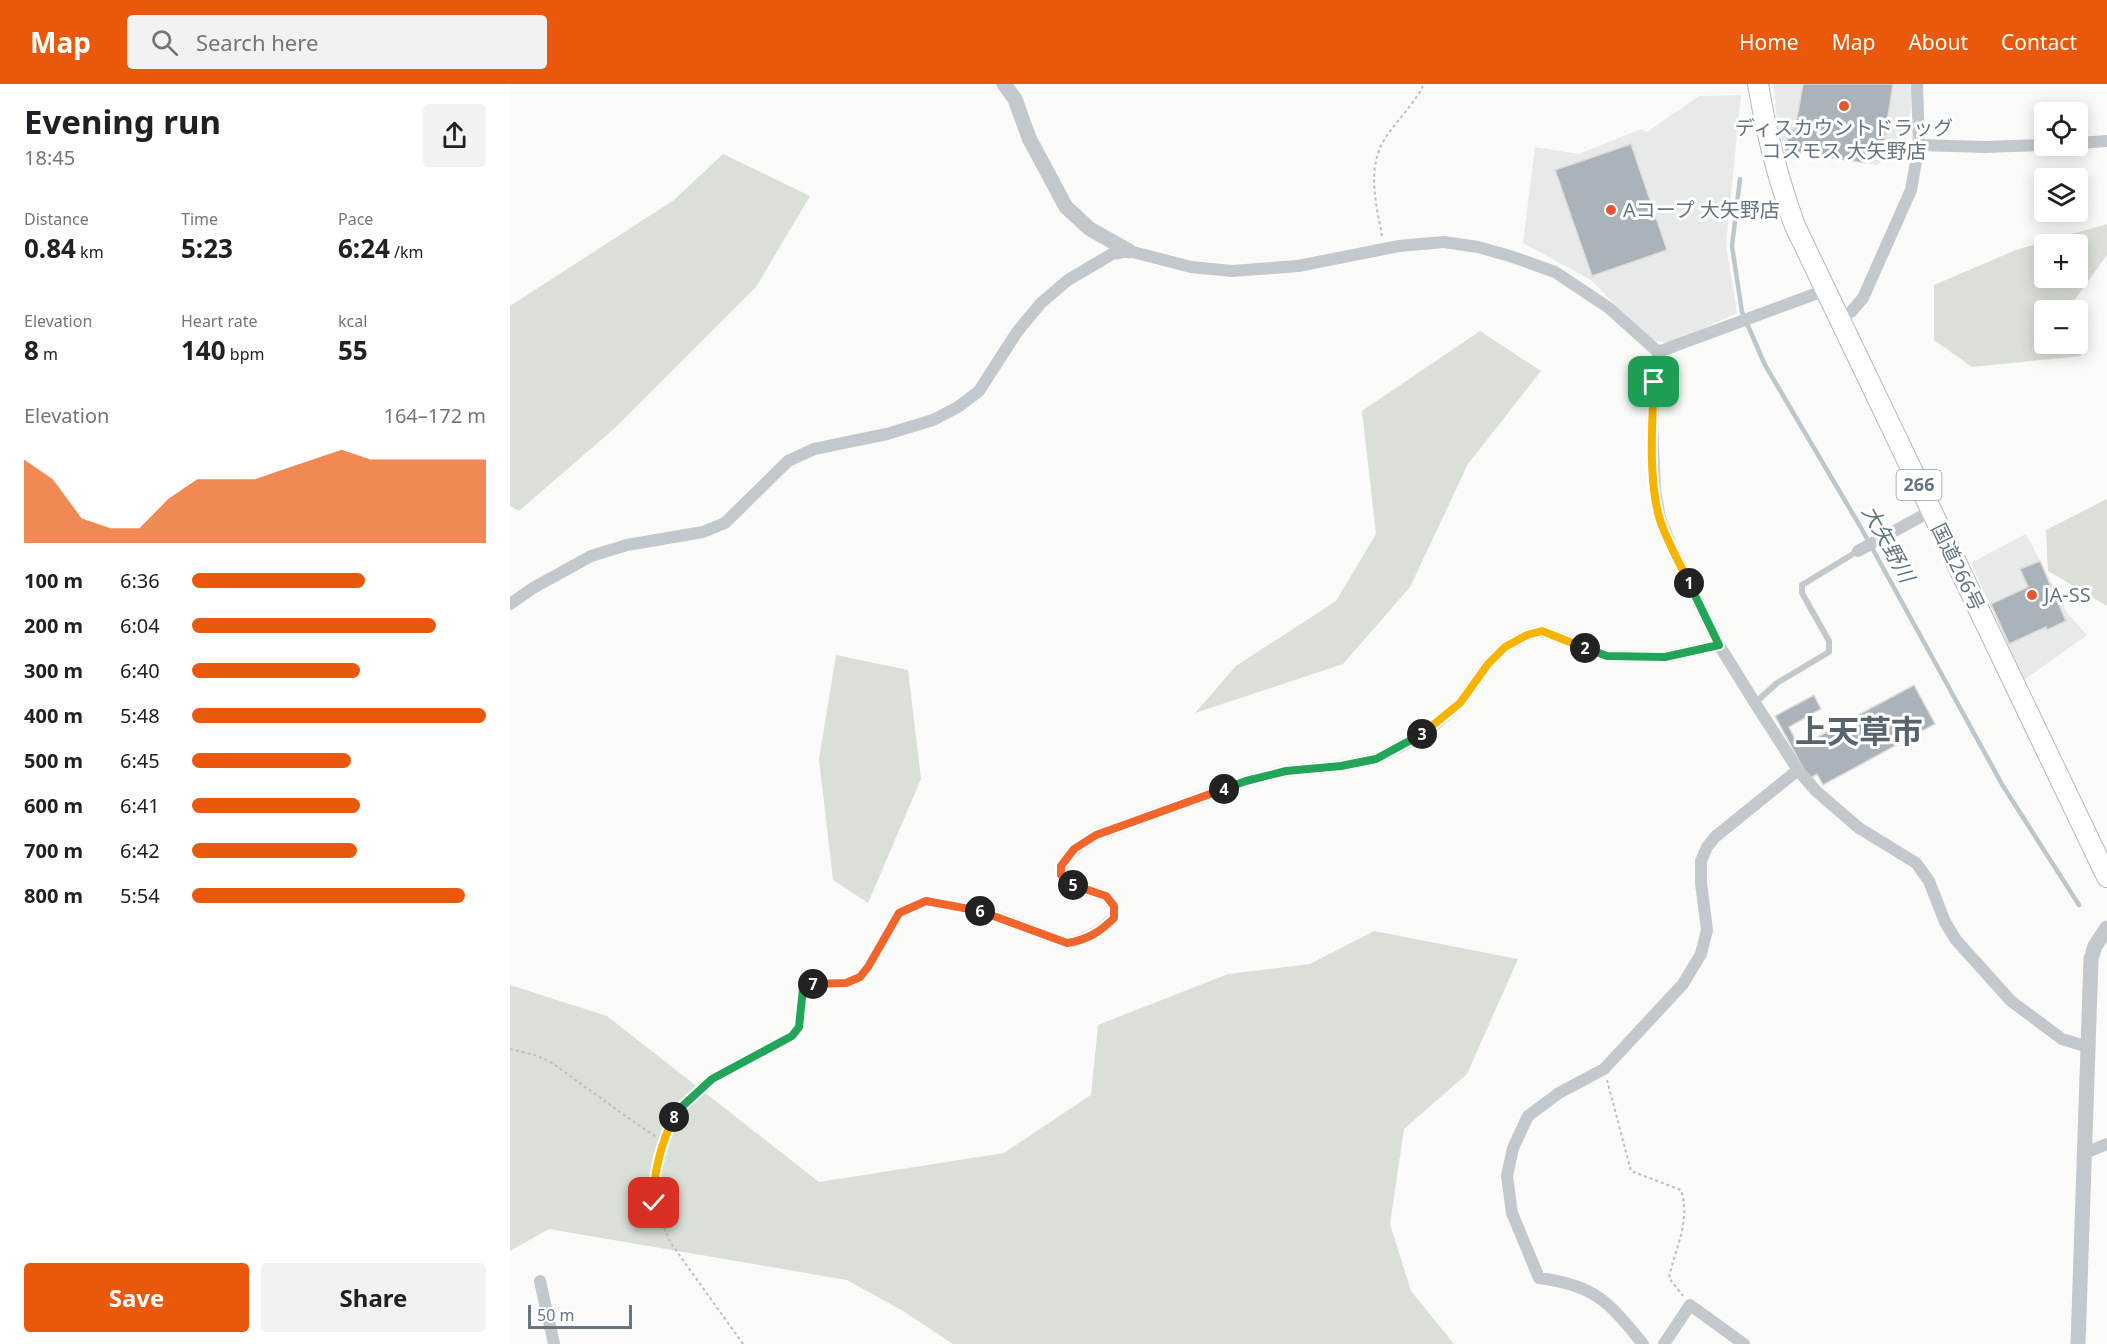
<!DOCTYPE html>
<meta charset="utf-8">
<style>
:root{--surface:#fff;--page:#f2f2f2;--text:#202124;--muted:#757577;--accent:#ea580c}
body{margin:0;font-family:"Noto Sans","Noto Sans JP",sans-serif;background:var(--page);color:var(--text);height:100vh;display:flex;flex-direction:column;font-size:22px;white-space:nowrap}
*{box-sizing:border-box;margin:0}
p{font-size:20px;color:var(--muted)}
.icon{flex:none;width:33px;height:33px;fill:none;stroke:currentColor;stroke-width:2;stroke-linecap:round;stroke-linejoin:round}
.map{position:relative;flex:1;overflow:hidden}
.panel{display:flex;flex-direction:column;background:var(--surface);width:510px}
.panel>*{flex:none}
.fabs{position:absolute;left:1524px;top:18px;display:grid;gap:12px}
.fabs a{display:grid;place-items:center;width:54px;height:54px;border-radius:6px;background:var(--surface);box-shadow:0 3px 15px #0003;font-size:30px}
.scale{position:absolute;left:18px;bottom:15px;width:104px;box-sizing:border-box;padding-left:6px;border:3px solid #657683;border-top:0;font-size:16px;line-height:21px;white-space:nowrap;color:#657683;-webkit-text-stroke:4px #fff;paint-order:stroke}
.pin{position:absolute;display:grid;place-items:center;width:51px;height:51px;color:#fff;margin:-26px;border-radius:12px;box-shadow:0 3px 9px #0006}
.km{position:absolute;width:30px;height:30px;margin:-15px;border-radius:50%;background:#222;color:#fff;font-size:16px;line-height:30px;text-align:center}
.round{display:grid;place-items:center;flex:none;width:63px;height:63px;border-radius:6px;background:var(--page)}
.overview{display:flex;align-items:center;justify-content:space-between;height:102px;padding:0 24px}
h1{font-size:33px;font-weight:700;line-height:45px}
.figures{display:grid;grid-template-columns:repeat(3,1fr);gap:9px;height:102px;padding:6px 24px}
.figures div{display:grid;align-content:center}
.figures b{font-size:26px;font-weight:700}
.figures small{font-size:16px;font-weight:400}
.figures p{font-size:16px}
.chart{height:168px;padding:12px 24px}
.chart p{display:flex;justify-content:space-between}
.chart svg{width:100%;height:108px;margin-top:6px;fill:var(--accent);opacity:.7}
.button{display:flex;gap:12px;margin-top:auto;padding:12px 24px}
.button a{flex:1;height:69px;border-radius:6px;background:var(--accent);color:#fff;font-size:24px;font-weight:700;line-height:69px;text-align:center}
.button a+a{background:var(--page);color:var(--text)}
ul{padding:0 24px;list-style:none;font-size:20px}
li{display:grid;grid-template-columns:96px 72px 1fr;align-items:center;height:45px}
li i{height:15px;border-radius:8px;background:var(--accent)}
header{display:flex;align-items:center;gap:36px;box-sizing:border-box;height:84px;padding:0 30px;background:var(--accent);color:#fff}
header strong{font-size:28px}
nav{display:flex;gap:33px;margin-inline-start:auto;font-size:21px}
.search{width:420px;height:54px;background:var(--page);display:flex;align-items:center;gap:15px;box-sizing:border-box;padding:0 21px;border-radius:6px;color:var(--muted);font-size:22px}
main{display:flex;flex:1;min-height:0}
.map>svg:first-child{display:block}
.built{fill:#e8e9e9}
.green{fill:#dadfd7;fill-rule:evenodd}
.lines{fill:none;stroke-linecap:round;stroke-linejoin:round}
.stream{stroke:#bbc7cb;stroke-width:4.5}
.building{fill:#aab3b9;stroke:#dcdcda;stroke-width:1.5}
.trunk-casing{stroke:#b4b9bd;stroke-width:22}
.path{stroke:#bbbfc2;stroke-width:2;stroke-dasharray:3 3;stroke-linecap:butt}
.service{stroke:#c3c8cc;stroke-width:6}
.minor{stroke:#c3c8cc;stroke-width:12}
.tertiary{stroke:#c3c8cc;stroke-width:15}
.trunk{stroke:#fff;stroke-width:20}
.split-1-casing{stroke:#fff;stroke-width:12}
.split-2-casing{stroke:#fff;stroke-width:12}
.split-3-casing{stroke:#fff;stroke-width:12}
.split-4-casing{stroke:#fff;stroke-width:12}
.split-5-casing{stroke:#fff;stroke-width:12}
.split-6-casing{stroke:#fff;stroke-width:12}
.split-7-casing{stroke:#fff;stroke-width:12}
.split-8-casing{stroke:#fff;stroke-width:12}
.split-9-casing{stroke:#fff;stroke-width:12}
.split-1{stroke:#f5b400;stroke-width:8}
.split-2{stroke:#22a559;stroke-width:8}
.split-3{stroke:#f5b400;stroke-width:8}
.split-4{stroke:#22a559;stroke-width:8}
.split-5{stroke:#f0652b;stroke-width:8}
.split-6{stroke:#f0652b;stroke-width:8}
.split-7{stroke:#f0652b;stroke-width:8}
.split-8{stroke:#22a559;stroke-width:8}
.split-9{stroke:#f5b400;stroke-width:8}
.poi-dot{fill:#e4572e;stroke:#fff;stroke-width:2}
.labels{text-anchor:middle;stroke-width:6;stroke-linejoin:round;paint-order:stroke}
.shield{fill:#fff;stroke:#939fa8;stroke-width:1.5}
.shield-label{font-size:18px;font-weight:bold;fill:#657683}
.poi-label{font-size:20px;fill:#657683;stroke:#fff;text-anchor:start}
.street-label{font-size:20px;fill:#657683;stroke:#fff}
.water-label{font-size:21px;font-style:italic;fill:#60757c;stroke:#fff}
.town-label{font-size:32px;font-weight:bold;fill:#57646e;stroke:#fff}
</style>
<header>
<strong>Map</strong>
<div class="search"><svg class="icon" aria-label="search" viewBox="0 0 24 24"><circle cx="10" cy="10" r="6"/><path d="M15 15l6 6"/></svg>Search here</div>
<nav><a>Home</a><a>Map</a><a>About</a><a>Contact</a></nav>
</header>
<main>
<section class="panel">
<div class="overview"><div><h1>Evening run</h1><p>18:45</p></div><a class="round"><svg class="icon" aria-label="share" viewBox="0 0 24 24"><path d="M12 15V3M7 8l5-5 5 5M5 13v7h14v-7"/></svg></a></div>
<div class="figures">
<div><p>Distance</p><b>0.84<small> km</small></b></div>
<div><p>Time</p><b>5:23</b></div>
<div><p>Pace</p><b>6:24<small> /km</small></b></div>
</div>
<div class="figures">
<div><p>Elevation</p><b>8<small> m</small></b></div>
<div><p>Heart rate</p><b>140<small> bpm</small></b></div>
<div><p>kcal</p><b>55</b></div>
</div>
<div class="chart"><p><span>Elevation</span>164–172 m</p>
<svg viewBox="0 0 160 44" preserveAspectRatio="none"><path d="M0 44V10L10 18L20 34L30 38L40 38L50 26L60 18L70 18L80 18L90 14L100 10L110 6L120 10L130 10L140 10L150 10L160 10V44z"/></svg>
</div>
<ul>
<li><b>100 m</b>6:36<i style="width:59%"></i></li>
<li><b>200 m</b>6:04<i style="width:83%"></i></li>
<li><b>300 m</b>6:40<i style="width:57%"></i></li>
<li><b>400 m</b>5:48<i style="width:100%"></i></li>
<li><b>500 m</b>6:45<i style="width:54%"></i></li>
<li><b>600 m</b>6:41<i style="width:57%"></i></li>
<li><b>700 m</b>6:42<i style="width:56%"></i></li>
<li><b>800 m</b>5:54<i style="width:93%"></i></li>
</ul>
<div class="button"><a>Save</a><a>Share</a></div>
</section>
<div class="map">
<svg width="1597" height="1260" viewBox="0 0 1597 1260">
<rect width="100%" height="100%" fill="#fafaf8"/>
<!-- built -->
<path class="built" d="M 1264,0 L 1400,0 L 1403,7 L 1396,56 L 1367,81 L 1275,67 L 1266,30 Z
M 1231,11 L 1216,161 L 1227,229 L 1168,256 L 1158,259 L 1147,257 L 1137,253 L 1081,196 L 1013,159 L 1025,63 L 1069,70 L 1131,45 L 1137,48 L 1189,12 Z
M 1516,450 L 1558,530 L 1577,551 L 1514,596 L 1461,479 Z"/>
<!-- green -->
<path class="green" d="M 213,70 L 300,112 L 246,203 L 106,343 L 9,427 L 0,422 L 0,222 L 164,116 Z
M 1597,140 L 1597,171 L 1563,218 L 1564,226 L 1534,226 L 1534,260 L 1568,260 L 1568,249 L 1571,272 L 1462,283 L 1424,256 L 1424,201 L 1506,166 ZM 1534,160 L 1568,160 L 1568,194 L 1534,194 Z
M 970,247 L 1031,287 L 958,380 L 900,503 L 833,580 L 685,629 L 726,582 L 826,517 L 866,450 L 852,327 Z
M 1597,415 L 1597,522 L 1538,487 L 1536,446 Z
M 326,571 L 398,586 L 411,695 L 358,819 L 323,796 L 309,675 Z
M 864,847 L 1008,875 L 957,990 L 894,1045 L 880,1140 L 901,1207 L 944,1260 L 443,1260 L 393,1227 L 337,1196 L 39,1145 L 0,1167 L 0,901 L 97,932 L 309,1098 L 494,1069 L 581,1011 L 588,941 L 718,890 L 800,880 Z"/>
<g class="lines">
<!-- stream -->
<path class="stream" d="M 1230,95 L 1222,162 L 1232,228 L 1255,281 L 1350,442 L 1493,702 L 1569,821"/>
</g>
<!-- building -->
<path class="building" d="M 1293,0 L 1383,0 L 1373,64 L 1363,62 L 1361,70 L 1357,70 L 1355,79 L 1275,66 L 1279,45 L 1285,46 Z
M 1121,60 L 1157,166 L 1082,192 L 1045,86 Z
M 1530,477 L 1556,537 L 1537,546 L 1536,543 L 1499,560 L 1481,520 L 1518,503 L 1510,485 Z
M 1404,601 L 1425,640 L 1313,701 L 1307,690 L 1299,695 L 1265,632 L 1304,611 L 1311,625 L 1279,643 L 1289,663 Z"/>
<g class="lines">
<defs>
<path id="trunk" d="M 1248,0 C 1256,49 1268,95 1285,142 L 1597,793"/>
</defs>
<!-- trunk casing -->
<use href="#trunk" class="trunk-casing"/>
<!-- path -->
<path class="path" d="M 872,152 C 866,119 856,83 876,53 C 888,35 905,19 914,0
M 0,965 L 25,971 L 42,979 L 124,1038 L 154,1058
M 1097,996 L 1121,1087 L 1171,1106 C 1181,1138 1165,1164 1159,1194 L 1173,1212
M 233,1260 L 160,1158 L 144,1119 L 144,1110 L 158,1045 L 166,1028 L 202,995 L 282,952 L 289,943 L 293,904 L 307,898 L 336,899 L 350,893 L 358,883 L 389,829 L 416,817 L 456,823"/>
<!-- service -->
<path class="service" d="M 1245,619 L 1267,599 L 1319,568 L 1319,557 L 1292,509 L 1292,501 L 1348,467"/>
<!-- minor -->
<path class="minor" d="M 1568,59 L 1597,57
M 1409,61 L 1475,63 L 1534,61
M 1329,234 L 1341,228 L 1353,214 L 1401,106 L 1409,61 L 1407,0
M 1148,268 L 1142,339 L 1145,406 L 1150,434 L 1161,462 L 1209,561 L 1245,619 L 1288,686 L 1306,707 L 1349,744 L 1406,779 L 1419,797 L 1435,838 L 1446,856 L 1501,917 L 1552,955 L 1578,963
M 1148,268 L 1316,206
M 1348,467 L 1421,427
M 0,520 L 23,504 L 81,472 L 117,461 L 193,448 L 215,439 L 278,377 L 304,365 L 377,350 L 423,336 L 448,323 L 469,307 L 507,248 L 531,219 L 558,196 L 602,170 L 619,167 L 681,183 L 722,187 L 788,182 L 889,162 L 934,158 L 968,163 L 1000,172 L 1045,188 L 1099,224 L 1148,268
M 469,826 L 557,859 C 577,855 590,848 604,833 L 604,822 L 596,812 L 562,801 L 551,791 C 551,771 571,761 586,751 L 736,697 L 776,687 L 831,682 L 866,675 L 914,650 L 950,619 L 978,580 L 995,563 L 1017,551 L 1032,547 L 1097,572 L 1155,573 L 1209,561
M 1575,1069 L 1597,1060
M 30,1197 L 44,1260
M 1133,1260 C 1099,1218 1085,1201 1029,1194 L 1002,1129 L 997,1092 L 1003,1064 L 1018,1032 L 1049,1009 L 1094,985 L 1173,900 L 1191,870 L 1197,846 L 1191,799 L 1191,777 L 1197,763 L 1205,753 L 1288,686
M 1154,1260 L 1180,1221 L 1234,1260"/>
<!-- tertiary -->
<path class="tertiary" d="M 494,0 L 505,15 L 519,54 L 556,123 L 580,145 L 619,167
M 1568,1260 L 1581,875 L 1585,862 L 1597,844"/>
<!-- trunk -->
<use href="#trunk" class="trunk"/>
</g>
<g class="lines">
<defs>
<path id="split-1" d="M 1144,298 C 1142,339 1138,397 1150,436 C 1157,457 1169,478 1179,499"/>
<path id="split-2" d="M 1075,564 L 1097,572 L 1155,573 L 1209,561 L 1179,499"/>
<path id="split-3" d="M 912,650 L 950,619 L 978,580 L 995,563 L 1017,551 L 1032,547 L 1075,564"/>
<path id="split-4" d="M 714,705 L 736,697 L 776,687 L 831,682 L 866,675 L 912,650"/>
<path id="split-5" d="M 563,801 L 551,791 L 551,782 L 564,765 L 586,751 L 714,705"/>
<path id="split-6" d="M 470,827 L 557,859 C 577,856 590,848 604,834 L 604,822 L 596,812 L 563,801"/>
<path id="split-7" d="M 303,900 L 336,899 L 350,893 L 358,883 L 389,829 L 416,817 L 470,827"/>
<path id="split-8" d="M 164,1033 L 166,1028 L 202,995 L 282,952 L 289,943 L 293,904 L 303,900"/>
<path id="split-9" d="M 144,1119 C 142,1092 152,1057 164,1033"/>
</defs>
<!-- split-1 casing -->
<use href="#split-1" class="split-1-casing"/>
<!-- split-2 casing -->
<use href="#split-2" class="split-2-casing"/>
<!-- split-3 casing -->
<use href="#split-3" class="split-3-casing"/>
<!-- split-4 casing -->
<use href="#split-4" class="split-4-casing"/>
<!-- split-5 casing -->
<use href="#split-5" class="split-5-casing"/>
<!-- split-6 casing -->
<use href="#split-6" class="split-6-casing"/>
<!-- split-7 casing -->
<use href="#split-7" class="split-7-casing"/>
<!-- split-8 casing -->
<use href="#split-8" class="split-8-casing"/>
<!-- split-9 casing -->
<use href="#split-9" class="split-9-casing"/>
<!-- split-1 -->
<use href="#split-1" class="split-1"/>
<!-- split-2 -->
<use href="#split-2" class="split-2"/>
<!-- split-3 -->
<use href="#split-3" class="split-3"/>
<!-- split-4 -->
<use href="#split-4" class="split-4"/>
<!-- split-5 -->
<use href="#split-5" class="split-5"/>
<!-- split-6 -->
<use href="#split-6" class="split-6"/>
<!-- split-7 -->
<use href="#split-7" class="split-7"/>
<!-- split-8 -->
<use href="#split-8" class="split-8"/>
<!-- split-9 -->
<use href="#split-9" class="split-9"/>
</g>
<!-- markers -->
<g class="poi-dot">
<circle cx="1334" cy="22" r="6"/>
<circle cx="1101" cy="126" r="6"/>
<circle cx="1522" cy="511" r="6"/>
</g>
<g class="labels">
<!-- shield labels -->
<rect class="shield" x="1386.5" y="386" width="45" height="30" rx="4.5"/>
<g class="shield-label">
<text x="1409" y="407">266</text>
</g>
<!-- poi labels -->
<g class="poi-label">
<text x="1334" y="51" text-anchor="middle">ディスカウントドラッグ<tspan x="1334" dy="23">コスモス 大矢野店</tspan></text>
<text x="1113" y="133">Aコープ 大矢野店</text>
<text x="1534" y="518">JA-SS</text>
</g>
<!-- street labels -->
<g class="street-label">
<text transform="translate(1448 483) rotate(64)" y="7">国道266号</text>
</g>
<!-- water labels -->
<g class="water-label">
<text transform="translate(1378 460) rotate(61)" y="7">大矢野川</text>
</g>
<!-- town labels -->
<g class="town-label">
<text x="1349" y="659">上天草市</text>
</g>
</g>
</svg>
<div class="fabs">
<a><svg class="icon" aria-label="locate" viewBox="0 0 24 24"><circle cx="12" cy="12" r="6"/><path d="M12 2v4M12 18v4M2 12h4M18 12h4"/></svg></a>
<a><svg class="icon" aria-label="layers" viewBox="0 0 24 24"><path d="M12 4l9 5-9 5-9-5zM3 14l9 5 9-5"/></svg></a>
<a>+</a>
<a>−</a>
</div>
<div class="scale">50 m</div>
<div class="pin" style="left:1144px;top:298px;background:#1e9e55"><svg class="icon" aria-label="arrive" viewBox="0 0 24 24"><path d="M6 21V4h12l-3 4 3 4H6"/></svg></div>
<div class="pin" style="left:144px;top:1119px;background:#d93025"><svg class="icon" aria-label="check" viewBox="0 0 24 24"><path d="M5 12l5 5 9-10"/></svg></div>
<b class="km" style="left:1179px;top:499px">1</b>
<b class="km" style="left:1075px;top:564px">2</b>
<b class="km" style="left:912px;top:650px">3</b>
<b class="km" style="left:714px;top:705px">4</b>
<b class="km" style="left:563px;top:801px">5</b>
<b class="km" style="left:470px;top:827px">6</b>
<b class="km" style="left:303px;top:900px">7</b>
<b class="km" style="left:164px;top:1033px">8</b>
</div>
</main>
